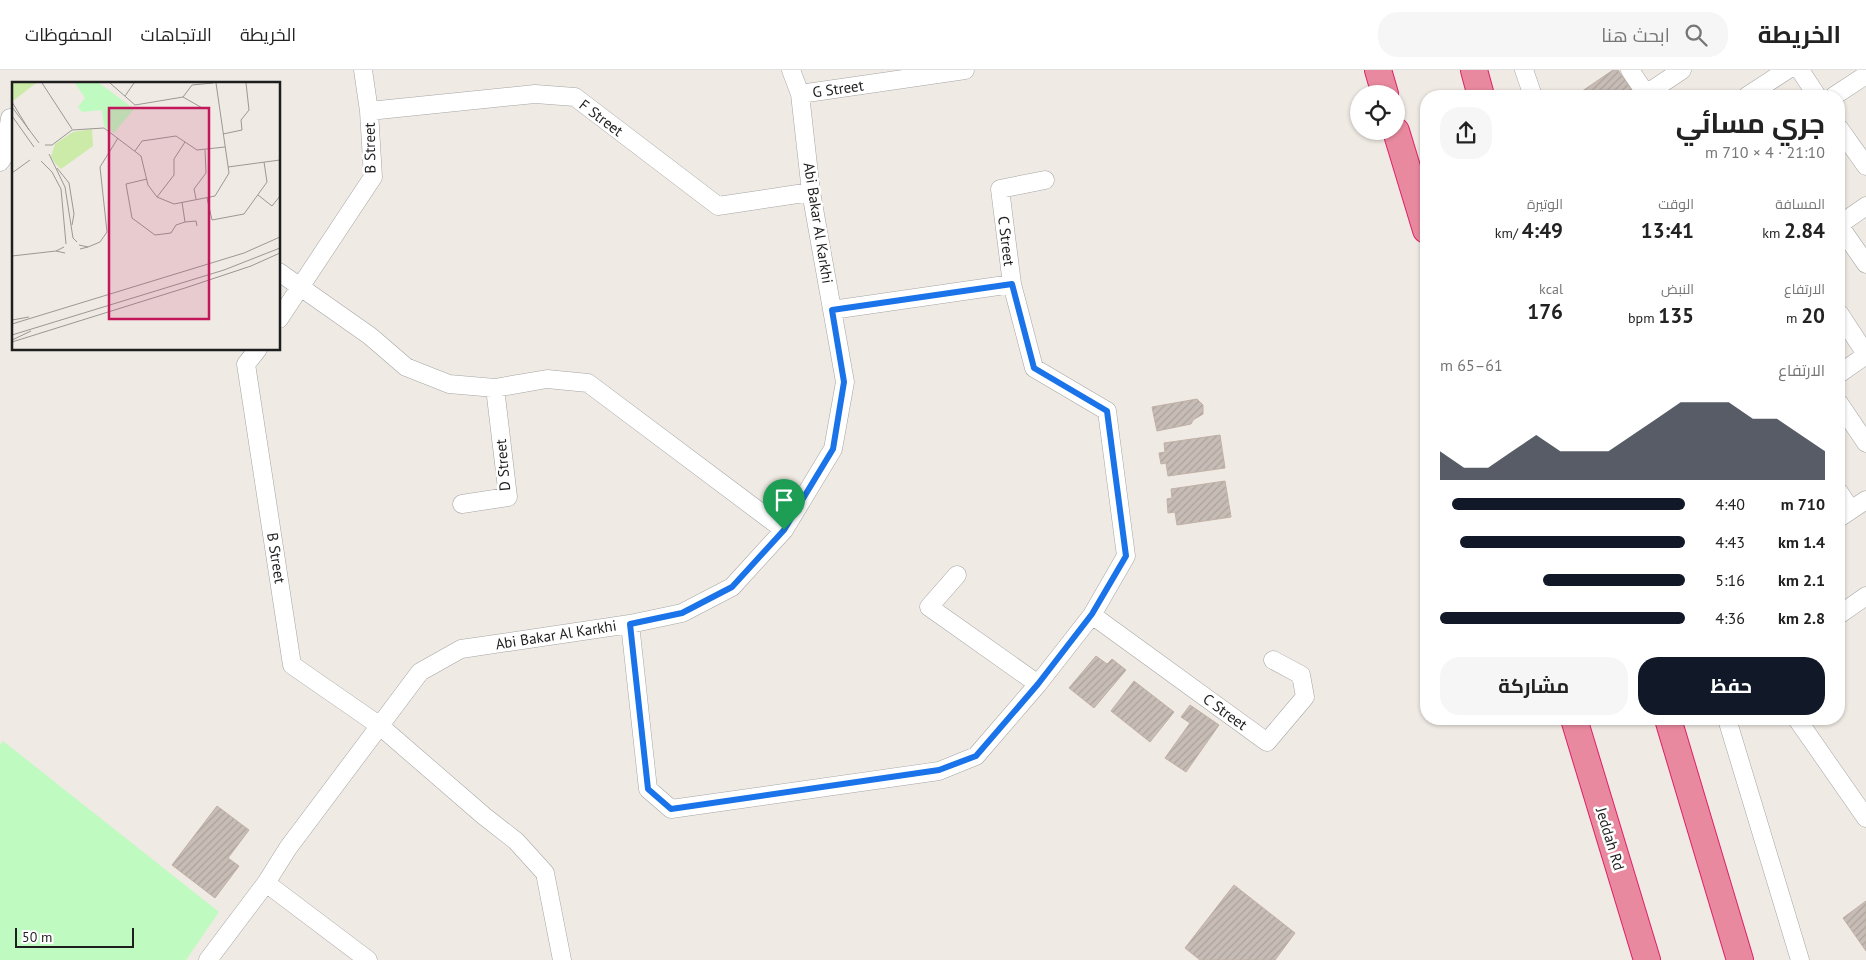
<!DOCTYPE html>
<html lang="ar">
<meta charset="utf-8">
<style>
:root{--surface:#fff;--page:#f6f6f6;--text:#222;--muted:#767676;--line:#e0e0e0;--accent:#111827}
body{margin:0;font-family:"PT Sans",Cairo,sans-serif;background:var(--page);color:var(--text);direction:rtl;height:100vh;display:flex;flex-direction:column;font-size:19px;white-space:nowrap}
*{box-sizing:border-box;margin:0}
p{font-size:16px;color:var(--muted)}
.icon{flex:none;width:28px;height:28px;fill:none;stroke:currentColor;stroke-width:2;stroke-linecap:round;stroke-linejoin:round}
.map{position:relative;flex:1;overflow:hidden;direction:ltr}
.side{position:absolute;left:1420px;top:20px;width:425px;height:635px;display:flex;flex-direction:column;background:var(--surface);border-radius:20px;box-shadow:0 1px 4px #0004;direction:rtl}
.side>*{flex:none}
.controls{position:absolute;left:1350px;top:15px;display:grid;gap:10px}
.controls a{display:grid;place-items:center;width:55px;height:55px;border-radius:50%;background:var(--surface);box-shadow:0 1px 4px #0004;font-size:25px}
.scale{position:absolute;left:15px;bottom:12px;width:119px;box-sizing:border-box;padding-left:5px;border:2px solid #1e1e1e;border-top:0;font-size:14px;line-height:18px;white-space:nowrap;color:#1e1e1e;-webkit-text-stroke:4px #fff;paint-order:stroke}
.pin{position:absolute;display:grid;place-items:center;width:42px;height:42px;color:#fff;margin:-51px -21px;border-radius:50% 50% 50% 0;rotate:-45deg;box-shadow:0 0 5px #0007}
.pin .icon{rotate:45deg}
.round{display:grid;place-items:center;flex:none;width:52px;height:52px;border-radius:20px;background:var(--page)}
.overview{display:flex;align-items:center;justify-content:space-between;height:85px;padding:0 20px}
h1{font-size:28px;font-weight:700;line-height:38px}
.metrics{display:grid;grid-template-columns:repeat(3,1fr);gap:8px;height:85px;padding:5px 20px}
.metrics div{display:grid;align-content:center}
.metrics b{font-size:21px;font-weight:700}
.metrics small{font-size:14px;font-weight:400}
.metrics p{font-size:14px}
.chart{height:140px;padding:10px 20px}
.chart p{display:flex;justify-content:space-between}
.chart svg{width:100%;height:90px;margin-top:5px;fill:var(--accent);opacity:.7}
.action{display:flex;gap:10px;margin-top:auto;padding:10px 20px}
.action a{flex:1;height:58px;border-radius:20px;background:var(--accent);color:#fff;font-size:20px;font-weight:700;line-height:58px;text-align:center}
.action a+a{background:var(--page);color:var(--text)}
ul{padding:0 20px;list-style:none;font-size:16px}
li{display:grid;grid-template-columns:80px 60px 1fr;align-items:center;height:38px}
li i{height:12px;border-radius:6px;background:var(--accent)}
header{display:flex;align-items:center;gap:30px;box-sizing:border-box;height:70px;padding:0 25px;background:var(--surface);border-bottom:1px solid var(--line)}
header strong{font-size:24px}
nav{display:flex;gap:28px;margin-inline-start:auto;font-size:18px}
.search{width:350px;height:45px;background:var(--page);display:flex;align-items:center;gap:12px;box-sizing:border-box;padding:0 18px;border-radius:20px;color:var(--muted);font-size:19px}
.map>svg:first-child{display:block}
.park{fill:#bffbc1}
.building{fill:url(#building-hatch);stroke:#c1b0a5}
.lines{fill:none;stroke-linecap:round;stroke-linejoin:round}
.minor-casing{stroke:#a5a5a5;stroke-width:19}
.highway-casing{stroke:#de206a;stroke-width:28}
.minor{stroke:#fff;stroke-width:18}
.highway{stroke:#e9899f;stroke-width:26}
.route-casing{stroke:#fff;stroke-width:10}
.route{stroke:#1a73e8;stroke-width:6}
.labels{text-anchor:middle;stroke-width:5;stroke-linejoin:round;paint-order:stroke}
.street-label{font-size:15px;fill:#1e1e1e;stroke:#fff}
.inset-road{fill:none;stroke:#9b9894;stroke-width:1}
.view{fill:#c2185b;fill-opacity:0.15;stroke:#c2185b;stroke-width:2.5}
.inset-edge{fill:none;stroke:#1e1e1e;stroke-width:2.5}
</style>
<header>
<strong>الخريطة</strong>
<div class="search"><svg class="icon" aria-label="search" viewBox="0 0 24 24"><circle cx="10" cy="10" r="6"/><path d="M15 15l6 6"/></svg>ابحث هنا</div>
<nav><a>الخريطة</a><a>الاتجاهات</a><a>المحفوظات</a></nav>
</header>
<div class="map">
<svg width="1866" height="890" viewBox="0 0 1866 890">
<defs>
<pattern id="building-hatch" width="6" height="6" patternUnits="userSpaceOnUse" patternTransform="scale(1.25)"><rect width="6" height="6" fill="#c7bdb6"/><path d="M-1 1l2-2M0 6l6-6M5 7l2-2" fill="none" stroke="#aaa29c"/></pattern>
</defs>
<rect width="100%" height="100%" fill="#efeae3"/>
<!-- park -->
<path class="park" d="M 3,671 L 219,842 L 186,890 L 0,890 L 0,675 Z"/>
<!-- building -->
<path class="building" d="M 1613,0 L 1618,0 L 1636,26 L 1575,26 Z
M 1197,329 L 1203,335 L 1203,344 L 1193,350 L 1191,354 L 1157,361 L 1152,337 Z
M 1220,365 L 1225,398 L 1168,406 L 1166,393 L 1161,394 L 1159,383 L 1165,382 L 1164,373 Z
M 1225,411 L 1231,447 L 1177,455 L 1175,442 L 1168,443 L 1167,429 L 1172,428 L 1171,419 Z
M 1096,586 L 1107,594 L 1112,589 L 1126,600 L 1094,638 L 1069,618 Z
M 1134,611 L 1174,642 L 1150,672 L 1111,641 Z
M 1190,635 L 1219,655 L 1186,702 L 1165,688 L 1190,653 L 1181,647 Z
M 217,736 L 249,760 L 228,788 L 239,796 L 215,828 L 172,795 Z
M 1234,815 L 1295,863 L 1275,890 L 1200,890 L 1185,878 Z
M 1866,831 L 1866,881 L 1843,848 Z"/>
<g class="lines">
<defs>
<path id="minor" d="M 1524,0 L 1533,26
M 1630,0 L 1646,24 L 1682,0
M 1800,0 L 1817,26
M 800,24 L 965,0
M 1747,26 L 1787,0
M 1834,26 L 1866,5
M 369,41 L 535,24 L 575,27 L 718,136 L 811,122
M 1839,58 L 1866,96
M 0,92 L 4,86 L 10,48
M 1839,155 L 1866,194
M 1839,155 L 1866,136
M 279,202 L 370,266 L 406,297 L 449,314 L 495,318 L 547,309 L 588,313 L 784,460
M 832,240 L 1012,214
M 1839,243 L 1866,284
M 279,249 L 373,107 L 369,41 L 363,0
M 258,279 L 246,294 L 292,595 L 380,656 L 484,746 L 516,771 L 545,803 L 562,890
M 1839,304 L 1866,285
M 1839,333 L 1866,373
M 1839,422 L 1851,440
M 462,434 L 508,427 L 495,318
M 1839,448 L 1866,430
M 957,505 L 929,537 L 1038,614
M 1092,545 L 1267,672 L 1305,627 L 1301,605 L 1273,590
M 1839,545 L 1866,526
M 630,554 L 648,719 L 671,739 L 939,701 L 976,686 L 1038,614 L 1092,545 L 1126,486 L 1107,341 L 1034,298 L 1012,214 L 1000,119 L 1045,110
M 1727,649 L 1800,890
M 1797,649 L 1866,748
M 266,813 L 368,890
M 208,890 L 266,813 L 288,778 L 420,602 L 461,579 L 630,554 L 682,543 L 732,517 L 784,460 L 833,379 L 845,312 L 811,122 L 800,24 L 791,0"/>
<path id="highway" d="M 1378,0 L 1385,24
M 1474,0 L 1481,26
M 1396,61 L 1426,160
M 1574,649 L 1647,890
M 1668,649 L 1740,890"/>
</defs>
<!-- minor casing -->
<use href="#minor" class="minor-casing"/>
<!-- highway casing -->
<use href="#highway" class="highway-casing"/>
<!-- minor -->
<use href="#minor" class="minor"/>
<!-- highway -->
<use href="#highway" class="highway"/>
</g>
<g class="lines">
<defs>
<path id="route" d="M 1012,214 L 1034,298 L 1107,341 L 1126,486 L 1092,544 L 1038,614 L 976,686 L 939,700 L 671,739 L 648,719 L 630,554 L 682,543 L 732,517 L 784,460 L 833,379 L 844,312 L 832,240 Z"/>
</defs>
<!-- route casing -->
<use href="#route" class="route-casing"/>
<!-- route -->
<use href="#route" class="route"/>
</g>
<g class="labels">
<!-- street labels -->
<g class="street-label">
<text transform="translate(838 19) rotate(-8)" y="5">G Street</text>
<text transform="translate(601 48) rotate(37)" y="5">F Street</text>
<text transform="translate(370 78) rotate(-91)" y="5">B Street</text>
<text transform="translate(818 153) rotate(81)" y="5">Abi Bakar Al Karkhi</text>
<text transform="translate(1006 171) rotate(83)" y="5">C Street</text>
<text transform="translate(503 395) rotate(-95)" y="5">D Street</text>
<text transform="translate(276 488) rotate(81)" y="5">B Street</text>
<text transform="translate(556 565) rotate(-9)" y="5">Abi Bakar Al Karkhi</text>
<text transform="translate(1225 642) rotate(36)" y="5">C Street</text>
<text transform="translate(1610 769) rotate(73)" y="5">Jeddah Rd</text>
</g>
</g>
<!-- overview -->
<g transform="translate(12 12)">
<rect width="268" height="268" fill="#efeae3"/>
<path d="M 0,1 L 24,1 L 1,19 ZM 80,47 L 81,64 L 49,87 L 44,82 L 39,75 L 43,62 L 61,50 Z" fill="#cceba8"/>
<path d="M 63,1 L 87,1 L 122,27 L 102,51 L 92,44 L 90,28 L 70,30 L 66,25 L 73,16 Z" fill="#bffbc1"/>
<path class="inset-road" d="M 30,1 L 60,47M 98,1 L 123,23 L 171,15 L 180,3 L 201,1M 113,14 L 122,1M 171,15 L 192,27M 0,20 L 17,48M 0,25 L 27,61M 0,34 L 22,65M 211,52 L 230,48 L 229,38 L 237,28 L 234,1M 33,63 L 40,63 L 60,48 L 92,46 L 129,74 L 136,103 L 145,115 L 162,122 L 203,114 L 217,91 L 204,1M 123,69 L 130,59 L 164,54 L 185,68 L 213,65M 37,72 L 53,105 L 61,156 L 65,160M 29,79 L 40,90 L 49,107 L 54,162M 216,85 L 268,78M 45,86 L 57,101 L 62,132 L 60,143M 0,91 L 18,78M 135,97 L 114,102 L 120,136 L 143,153 L 159,151 L 164,143 L 173,140 L 184,139 L 185,144M 246,113 L 260,124 L 268,114M 145,115 L 162,93 L 162,77 L 173,60M 195,116 L 200,138 L 232,132 L 255,100 L 252,80M 184,117 L 182,107 L 194,91 L 193,68M 170,120 L 173,140M 67,163 L 76,165 L 68,167M 52,165 L 44,169 L 53,171M 76,165 L 88,160 L 95,150 L 88,85 L 106,56M 0,174 L 44,169M 0,238 L 17,235M 0,242 L 232,171 L 268,155M 0,253 L 212,188 L 268,166M 0,258 L 19,249M 0,260 L 173,206 L 239,184 L 268,171"/>
<path class="view" d="M 97,26 L 197,26 L 197,237 L 97,237 Z"/>
<rect width="268" height="268" class="inset-edge"/>
</g>
</svg>
<div class="controls">
<a><svg class="icon" aria-label="locate" viewBox="0 0 24 24"><circle cx="12" cy="12" r="6"/><path d="M12 2v4M12 18v4M2 12h4M18 12h4"/></svg></a>
</div>
<div class="scale">50 m</div>
<div class="pin" style="left:784px;top:460px;background:#1e9e55"><svg class="icon" aria-label="arrive" viewBox="0 0 24 24"><path d="M6 21V4h12l-3 4 3 4H6"/></svg></div>
<section class="side">
<div class="overview"><div><h1>جري مسائي</h1><p>21:10 · 4 × 710 m</p></div><a class="round"><svg class="icon" aria-label="share" viewBox="0 0 24 24"><path d="M12 15V3M7 8l5-5 5 5M5 13v7h14v-7"/></svg></a></div>
<div class="metrics">
<div><p>المسافة</p><b>2.84<small> km</small></b></div>
<div><p>الوقت</p><b>13:41</b></div>
<div><p>الوتيرة</p><b>4:49<small> /km</small></b></div>
</div>
<div class="metrics">
<div><p>الارتفاع</p><b>20<small> m</small></b></div>
<div><p>النبض</p><b>135<small> bpm</small></b></div>
<div><p>kcal</p><b>176</b></div>
</div>
<div class="chart"><p><span>الارتفاع</span>61–65 m</p>
<svg viewBox="0 0 160 44" preserveAspectRatio="none"><path d="M0 44V30L10 38L20 38L30 30L40 22L50 30L60 30L70 30L80 22L90 14L100 6L110 6L120 6L130 14L140 14L150 22L160 30V44z"/></svg>
</div>
<ul>
<li><b>710 m</b>4:40<i style="width:95%"></i></li>
<li><b>1.4 km</b>4:43<i style="width:92%"></i></li>
<li><b>2.1 km</b>5:16<i style="width:58%"></i></li>
<li><b>2.8 km</b>4:36<i style="width:100%"></i></li>
</ul>
<div class="action"><a>حفظ</a><a>مشاركة</a></div>
</section>
</div>
